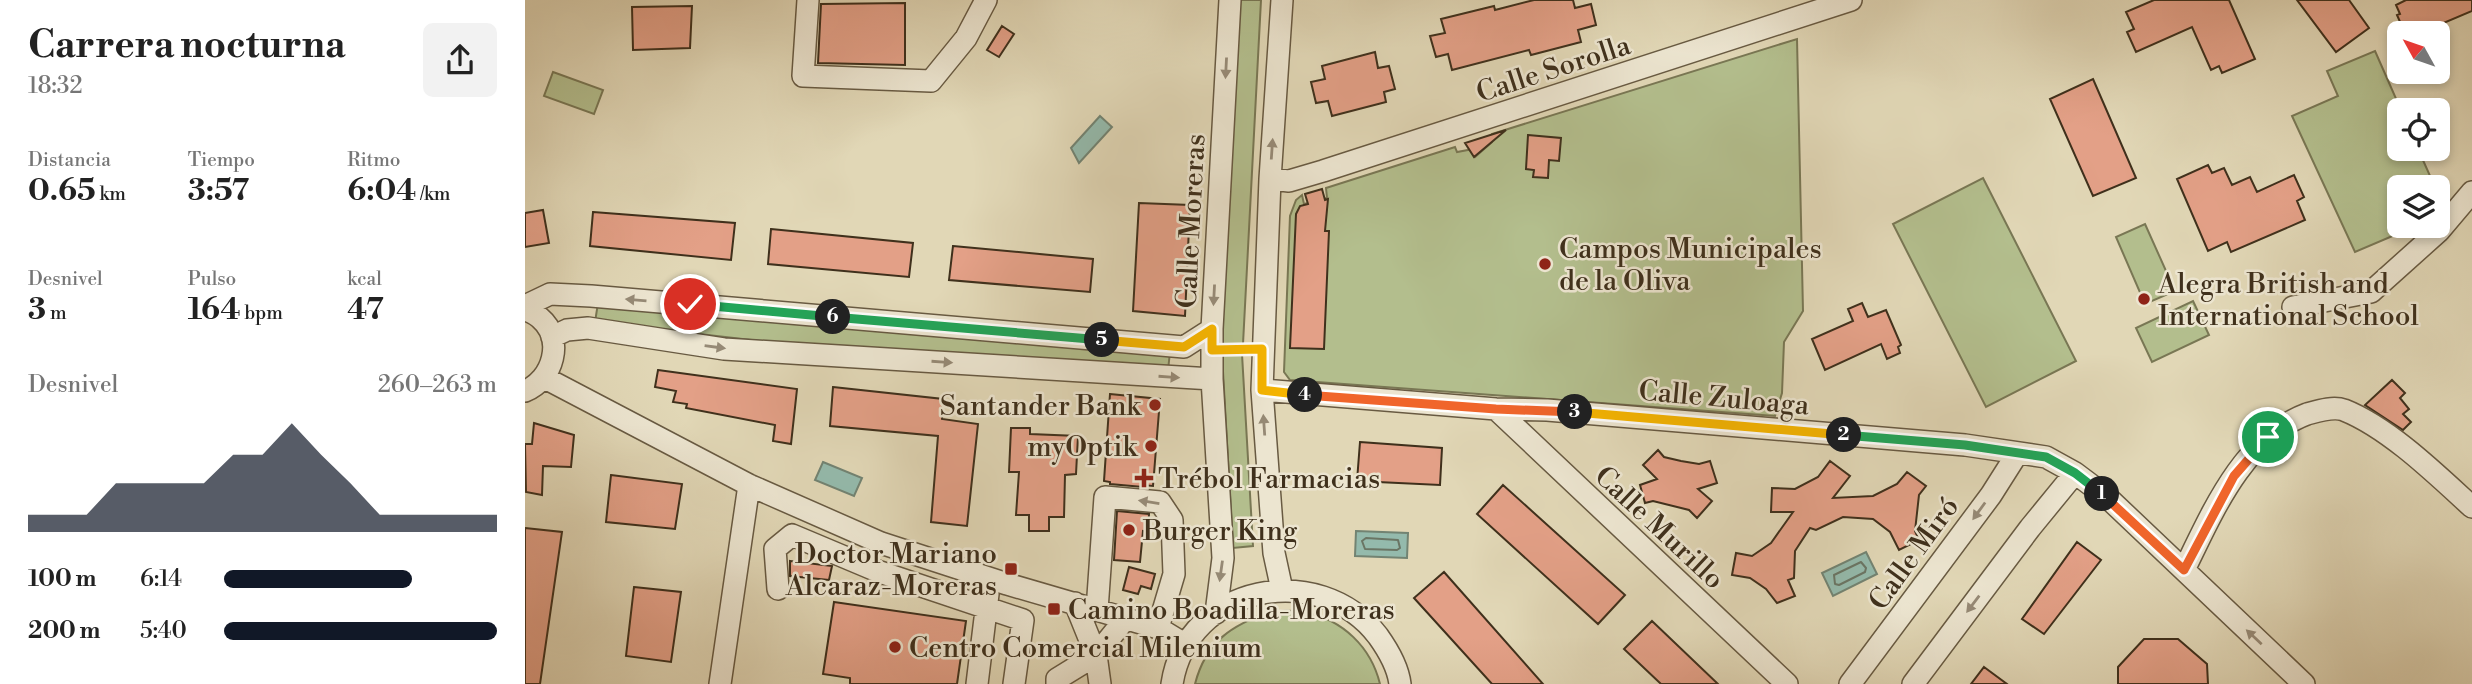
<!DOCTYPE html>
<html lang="es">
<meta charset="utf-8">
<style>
:root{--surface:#fff;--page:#f2f2f2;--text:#222;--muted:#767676;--accent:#111827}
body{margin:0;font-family:"Libre Bodoni",serif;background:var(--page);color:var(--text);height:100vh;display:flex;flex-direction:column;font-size:26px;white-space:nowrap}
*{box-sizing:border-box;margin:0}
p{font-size:23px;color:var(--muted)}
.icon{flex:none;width:38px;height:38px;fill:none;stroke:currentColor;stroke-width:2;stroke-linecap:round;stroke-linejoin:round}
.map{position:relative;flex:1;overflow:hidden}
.sheet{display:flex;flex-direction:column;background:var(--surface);width:525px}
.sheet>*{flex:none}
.needle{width:46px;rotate:310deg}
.tools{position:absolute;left:1862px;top:21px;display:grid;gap:14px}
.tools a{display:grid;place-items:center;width:63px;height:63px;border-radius:10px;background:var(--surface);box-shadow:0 4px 10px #0003;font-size:35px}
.pin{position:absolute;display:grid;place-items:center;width:60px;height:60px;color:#fff;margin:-30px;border:4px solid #fff;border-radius:50%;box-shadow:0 2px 7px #0007}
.km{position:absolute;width:35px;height:35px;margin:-18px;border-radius:50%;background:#222;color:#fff;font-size:19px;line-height:35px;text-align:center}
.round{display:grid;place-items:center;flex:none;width:74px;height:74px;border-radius:10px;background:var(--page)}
.head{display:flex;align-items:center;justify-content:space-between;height:119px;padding:0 28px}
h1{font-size:38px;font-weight:700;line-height:52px}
.figures{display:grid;grid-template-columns:repeat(3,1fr);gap:10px;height:119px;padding:7px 28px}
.figures div{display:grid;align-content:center}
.figures b{font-size:30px;font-weight:700}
.figures small{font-size:19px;font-weight:400}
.figures p{font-size:19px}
.chart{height:196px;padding:14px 28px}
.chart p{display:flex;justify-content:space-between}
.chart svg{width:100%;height:126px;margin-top:7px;fill:var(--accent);opacity:.7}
ul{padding:0 28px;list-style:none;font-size:23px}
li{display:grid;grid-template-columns:112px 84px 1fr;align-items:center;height:52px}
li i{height:18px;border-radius:9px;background:var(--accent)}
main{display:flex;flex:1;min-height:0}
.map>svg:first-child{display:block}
.green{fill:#b3be8d;stroke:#797754;stroke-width:2}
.water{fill:#94baac;stroke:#728372;stroke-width:2}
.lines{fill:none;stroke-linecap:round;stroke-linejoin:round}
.shore{stroke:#6a7564;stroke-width:2}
.building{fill:#e3a087;stroke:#3f301c;stroke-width:2}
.minor-casing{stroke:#685a42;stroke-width:24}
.path{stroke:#3f301c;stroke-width:3.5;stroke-dasharray:5 3.5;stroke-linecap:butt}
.minor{stroke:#ece5d0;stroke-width:21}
.oneway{fill:#968a76}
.split-1-casing{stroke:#fff;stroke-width:14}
.split-2-casing{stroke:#fff;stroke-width:14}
.split-3-casing{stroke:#fff;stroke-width:14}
.split-4-casing{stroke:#fff;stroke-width:14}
.split-5-casing{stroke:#fff;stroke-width:14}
.split-6-casing{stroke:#fff;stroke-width:14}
.split-7-casing{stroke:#fff;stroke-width:14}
.split-1{stroke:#f0652b;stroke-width:9}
.split-2{stroke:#22a559;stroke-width:9}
.split-3{stroke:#f5b400;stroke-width:9}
.split-4{stroke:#f0652b;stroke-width:9}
.split-5{stroke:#f5b400;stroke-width:9}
.split-6{stroke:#22a559;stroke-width:9}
.split-7{stroke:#22a559;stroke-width:9}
.poi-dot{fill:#8f2418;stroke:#ece5d0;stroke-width:2.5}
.labels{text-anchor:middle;stroke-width:5;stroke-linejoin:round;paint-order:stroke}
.street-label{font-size:28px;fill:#3f301c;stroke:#ece5d0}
.poi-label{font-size:28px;fill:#3f301c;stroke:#ece5d0;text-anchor:start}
</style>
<main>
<section class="sheet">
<div class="head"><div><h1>Carrera nocturna</h1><p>18:32</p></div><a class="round"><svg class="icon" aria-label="share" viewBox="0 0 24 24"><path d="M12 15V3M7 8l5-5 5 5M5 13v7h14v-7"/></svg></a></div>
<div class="figures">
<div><p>Distancia</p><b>0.65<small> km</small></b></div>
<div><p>Tiempo</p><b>3:57</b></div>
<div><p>Ritmo</p><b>6:04<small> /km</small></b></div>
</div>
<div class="figures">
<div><p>Desnivel</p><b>3<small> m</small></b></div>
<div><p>Pulso</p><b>164<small> bpm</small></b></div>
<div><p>kcal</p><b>47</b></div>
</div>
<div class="chart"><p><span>Desnivel</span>260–263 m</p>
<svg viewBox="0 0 160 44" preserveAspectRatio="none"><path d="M0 44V38L10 38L20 38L30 27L40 27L50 27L60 27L70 17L80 17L90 6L100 17L110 27L120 38L130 38L140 38L150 38L160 38V44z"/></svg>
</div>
<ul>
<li><b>100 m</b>6:14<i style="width:69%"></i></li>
<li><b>200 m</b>5:40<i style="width:100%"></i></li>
</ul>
</section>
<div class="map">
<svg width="1947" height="684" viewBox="0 0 1947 684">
<rect width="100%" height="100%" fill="#e1d7b6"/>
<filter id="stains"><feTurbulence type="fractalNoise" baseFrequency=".00286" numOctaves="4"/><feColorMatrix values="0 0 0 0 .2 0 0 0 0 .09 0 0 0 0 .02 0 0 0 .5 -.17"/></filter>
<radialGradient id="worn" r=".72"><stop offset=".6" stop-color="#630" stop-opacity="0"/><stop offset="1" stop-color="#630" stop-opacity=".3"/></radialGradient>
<!-- green -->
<path class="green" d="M 714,0 L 736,0 L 718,344 L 695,345 Z
M 1272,39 L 1278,311 L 1259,342 L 1257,393 L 1250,416 L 765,380 L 759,372 L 765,216 L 771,200 L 777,195 L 779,204 L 802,198 L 801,188 L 930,147 L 932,152 L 948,149 L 947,153 L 950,157 L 967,142 L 967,134 Z
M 1850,51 L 1876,110 L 1874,110 L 1874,149 L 1893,149 L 1910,187 L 1874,187 L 1874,226 L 1891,226 L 1830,252 L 1767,116 L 1813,96 L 1802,71 Z
M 28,72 L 78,90 L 69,114 L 19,96 Z
M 1458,178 L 1551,361 L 1461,407 L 1368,224 Z
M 1620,224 L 1650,291 L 1620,304 L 1591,237 Z
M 1668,301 L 1684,335 L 1627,362 L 1611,328 Z
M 73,303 L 645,352 L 643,370 L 235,341 L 70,322 Z
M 697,354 L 717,354 L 728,546 L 708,548 Z
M 747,611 C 757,611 769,610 780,612 C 818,620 846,647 855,684 L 670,684 C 681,641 707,625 747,611 Z"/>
<!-- water -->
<path class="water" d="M 575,116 L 587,127 L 554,163 L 546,148 Z
M 298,462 L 337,478 L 329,496 L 290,480 Z
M 831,531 L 883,533 L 882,558 L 830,556 Z
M 1341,552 L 1352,574 L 1308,596 L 1297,573 Z"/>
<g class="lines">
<!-- shore -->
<path class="shore" d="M 841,538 L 873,540 L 875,548 L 872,550 L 840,549 L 837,541 Z
M 1336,562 L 1341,568 L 1340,572 L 1314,585 L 1310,584 L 1309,575 Z"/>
</g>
<!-- building -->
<path class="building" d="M 1009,0 L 1048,0 L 1050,8 L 1066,4 L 1071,25 L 1053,30 L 1056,42 L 1006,55 L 1004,50 L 927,70 L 923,54 L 911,57 L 905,36 L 920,33 L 916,19 L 969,6 L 970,10 Z
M 1629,0 L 1704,0 L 1730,59 L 1697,73 L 1694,66 L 1686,70 L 1667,27 L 1611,52 L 1602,32 L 1609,29 L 1601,12 Z
M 1772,0 L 1824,0 L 1844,28 L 1811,52 Z
M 1881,0 L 1947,0 L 1947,11 L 1895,33 L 1880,33 L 1872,15 L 1875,14 L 1871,5 Z
M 380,3 L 380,65 L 293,63 L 296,4 Z
M 167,6 L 165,48 L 108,50 L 107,7 Z
M 477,26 L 489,34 L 474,57 L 462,50 Z
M 850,52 L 853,68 L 864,66 L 870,89 L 859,92 L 861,102 L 807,116 L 803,101 L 791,103 L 786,82 L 800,79 L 797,66 Z
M 1568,79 L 1611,178 L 1568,196 L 1525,99 Z
M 981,130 L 949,157 L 940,143 Z
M 1003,135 L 1036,138 L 1034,161 L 1024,160 L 1023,178 L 1008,177 L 1009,170 L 1001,169 Z
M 1683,165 L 1687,173 L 1699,168 L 1707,185 L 1725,177 L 1732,192 L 1769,175 L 1779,197 L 1772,201 L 1780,220 L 1706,252 L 1702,242 L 1683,251 L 1652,179 Z
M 797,189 L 800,200 L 803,199 L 800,231 L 804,231 L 799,349 L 765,348 L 771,214 L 775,206 L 783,204 L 780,194 Z
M 614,203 L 665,205 L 660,316 L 608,311 Z
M 18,210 L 24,243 L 0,247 L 0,213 Z
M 68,212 L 210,223 L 206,260 L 65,246 Z
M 246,229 L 388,243 L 384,277 L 243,264 Z
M 428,246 L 568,259 L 565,292 L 424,280 Z
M 1337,303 L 1343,317 L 1361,310 L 1376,345 L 1373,347 L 1375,353 L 1362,359 L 1356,344 L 1300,370 L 1287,339 L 1328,321 L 1323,309 Z
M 133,370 L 272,389 L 266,444 L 248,441 L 250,425 L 161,408 L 162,404 L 148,402 L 151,391 L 130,387 Z
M 1867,380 L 1880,393 L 1875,398 L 1884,409 L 1878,414 L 1886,422 L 1878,430 L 1840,405 Z
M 308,387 L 418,399 L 417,419 L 453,424 L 442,526 L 406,522 L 413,436 L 305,426 Z
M 585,394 L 635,399 L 628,486 L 618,485 L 618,487 L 585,484 L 585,482 L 579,481 Z
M 9,423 L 49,435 L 46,467 L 18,466 L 17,495 L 1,492 L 0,444 L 7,444 Z
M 486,428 L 505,428 L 505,434 L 553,436 L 551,474 L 540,475 L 539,517 L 524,517 L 524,531 L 504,531 L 504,515 L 491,515 L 494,472 L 484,472 Z
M 835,442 L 917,448 L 915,485 L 832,481 Z
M 1133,450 L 1139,457 L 1156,461 L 1174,464 L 1185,461 L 1192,483 L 1173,489 L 1187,501 L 1172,518 L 1164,510 L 1128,501 L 1120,503 L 1115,485 L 1132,479 L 1118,465 Z
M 1305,461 L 1325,476 L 1308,498 L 1348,496 L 1372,484 L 1382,472 L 1401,486 L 1394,495 L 1390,531 L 1394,540 L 1374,550 L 1365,532 L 1348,519 L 1318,517 L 1291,530 L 1285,528 L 1270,551 L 1269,578 L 1263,580 L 1270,596 L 1252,603 L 1241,589 L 1225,578 L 1207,575 L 1211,553 L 1227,556 L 1246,543 L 1268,512 L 1246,512 L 1247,488 L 1270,489 L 1293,477 Z
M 86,475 L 157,484 L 150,529 L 81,522 Z
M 978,485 L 1100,595 L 1073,624 L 952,514 Z
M 592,511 L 624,514 L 623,532 L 618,531 L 615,562 L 589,560 Z
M 0,528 L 37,532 L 15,684 L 0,684 Z
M 1552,542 L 1576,560 L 1519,634 L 1497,619 Z
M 265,561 L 307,566 L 304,580 L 265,576 Z
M 604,567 L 630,574 L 626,589 L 616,586 L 613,594 L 598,590 Z
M 919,572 L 1018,684 L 967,684 L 889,598 Z
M 109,587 L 156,592 L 146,662 L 101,656 Z
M 309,602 L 441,621 L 432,684 L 325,684 L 325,678 L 298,674 Z
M 1127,621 L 1193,684 L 1136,684 L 1099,649 Z
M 1619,639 L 1653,639 L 1682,664 L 1683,684 L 1593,684 L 1593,667 Z
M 1459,667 L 1482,684 L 1446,684 Z"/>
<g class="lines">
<defs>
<path id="minor" d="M 283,0 L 278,76 L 406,81 L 441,38 L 461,0
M 745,179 L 764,181 L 798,171 L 1326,0
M 0,306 L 25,294 L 66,296 L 659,347 L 687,329
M 1768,307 L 1846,292 L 1914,231 L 1947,192
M 0,309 C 5,312 11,314 15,318 C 40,339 28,380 0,391
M 27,337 L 42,330 L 63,328 L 199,349 L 687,379
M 20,378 L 224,485 L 356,543 L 482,584 L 633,628 L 661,645
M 737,390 L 971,409 L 1022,410 L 1070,414 L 1440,445 L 1521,457 L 1550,473 L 1582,497 L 1779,684
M 971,409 L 1262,684
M 1659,570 C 1687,513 1718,438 1782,414 C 1793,411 1808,406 1819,410 C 1864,428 1911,474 1947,507
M 253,589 L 250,549 L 267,535 L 355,572 L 498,620 L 489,684
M 757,590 L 749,553 L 737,390 L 745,179 L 757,0
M 572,610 L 580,497 L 635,502 L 647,520 L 649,574 L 633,628
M 691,613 L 698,558 L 687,379 L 687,329 L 705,0
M 195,684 L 224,485
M 452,684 L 463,594
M 532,684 L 532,679 L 571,655 L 550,603
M 575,684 L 571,655 L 601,618
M 647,684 C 662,585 794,559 853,636 C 863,650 873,667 875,684
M 1325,684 L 1466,495 L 1492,454
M 1388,684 L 1505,528 L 1550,473"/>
</defs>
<!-- minor casing -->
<use href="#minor" class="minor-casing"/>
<!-- path -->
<path class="path" d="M 704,349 L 721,349"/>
<!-- minor -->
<use href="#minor" class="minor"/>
</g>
<!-- one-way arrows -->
<defs><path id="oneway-solid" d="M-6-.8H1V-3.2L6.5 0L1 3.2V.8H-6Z" transform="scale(1.75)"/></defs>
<g class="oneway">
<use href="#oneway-solid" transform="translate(701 68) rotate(93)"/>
<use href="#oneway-solid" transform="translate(747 149) rotate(-86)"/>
<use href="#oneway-solid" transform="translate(689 295) rotate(93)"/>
<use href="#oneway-solid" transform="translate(111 300) rotate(-175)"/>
<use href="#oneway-solid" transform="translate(190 347) rotate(8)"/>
<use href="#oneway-solid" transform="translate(417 362) rotate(4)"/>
<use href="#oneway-solid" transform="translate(644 377) rotate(4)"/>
<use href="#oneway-solid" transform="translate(739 425) rotate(-94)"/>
<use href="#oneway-solid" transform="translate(624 502) rotate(-171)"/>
<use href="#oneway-solid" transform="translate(1454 511) rotate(126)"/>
<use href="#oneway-solid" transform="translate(696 571) rotate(98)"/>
<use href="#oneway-solid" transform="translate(1448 604) rotate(127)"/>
<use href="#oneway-solid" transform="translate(1729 637) rotate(-137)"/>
</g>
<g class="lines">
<defs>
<path id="split-1" d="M 1577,494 L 1659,570 L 1709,476 L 1743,437"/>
<path id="split-2" d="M 1319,435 L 1440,445 L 1521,457 L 1550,473 L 1577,494"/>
<path id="split-3" d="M 1050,412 L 1319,435"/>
<path id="split-4" d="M 780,395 L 971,409 L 1050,412"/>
<path id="split-5" d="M 577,340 L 659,347 L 687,329 L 687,350 L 737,349 L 737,390 L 780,395"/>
<path id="split-6" d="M 308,317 L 577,340"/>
<path id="split-7" d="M 165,304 L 308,317"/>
</defs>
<!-- split-1 casing -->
<use href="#split-1" class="split-1-casing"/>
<!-- split-2 casing -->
<use href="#split-2" class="split-2-casing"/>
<!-- split-3 casing -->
<use href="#split-3" class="split-3-casing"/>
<!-- split-4 casing -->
<use href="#split-4" class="split-4-casing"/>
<!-- split-5 casing -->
<use href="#split-5" class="split-5-casing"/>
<!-- split-6 casing -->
<use href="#split-6" class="split-6-casing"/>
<!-- split-7 casing -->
<use href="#split-7" class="split-7-casing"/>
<!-- split-1 -->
<use href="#split-1" class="split-1"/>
<!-- split-2 -->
<use href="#split-2" class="split-2"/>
<!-- split-3 -->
<use href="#split-3" class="split-3"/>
<!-- split-4 -->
<use href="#split-4" class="split-4"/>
<!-- split-5 -->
<use href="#split-5" class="split-5"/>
<!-- split-6 -->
<use href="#split-6" class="split-6"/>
<!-- split-7 -->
<use href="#split-7" class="split-7"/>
</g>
<!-- markers -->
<g class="poi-dot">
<circle cx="1020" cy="264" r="7"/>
<circle cx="1619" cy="299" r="7"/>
<circle cx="630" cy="405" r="7"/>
<circle cx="626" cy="446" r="7"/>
<path d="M615.5 467.5h7v7h7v7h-7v7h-7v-7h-7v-7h7z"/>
<circle cx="604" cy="530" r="7"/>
<rect x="479" y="562" width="14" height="14" rx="3.5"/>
<rect x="522" y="602" width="14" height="14" rx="3.5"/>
<circle cx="370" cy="647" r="7"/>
</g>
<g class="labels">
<!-- street labels -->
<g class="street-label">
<text transform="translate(1028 68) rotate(-18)" y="10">Calle Sorolla</text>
<text transform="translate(665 221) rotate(-87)" y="10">Calle Moreras</text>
<text transform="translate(1199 397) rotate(5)" y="10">Calle Zuloaga</text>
<text transform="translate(1135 527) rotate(43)" y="10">Calle Murillo</text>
<text transform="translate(1388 553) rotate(-54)" y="10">Calle Miró</text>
</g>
<!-- poi labels -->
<g class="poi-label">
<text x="1034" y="258">Campos Municipales<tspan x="1034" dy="32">de la Oliva</tspan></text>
<text x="1633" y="293">Alegra British and<tspan x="1633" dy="32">International School</tspan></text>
<text x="616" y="415" text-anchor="end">Santander Bank</text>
<text x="612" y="456" text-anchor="end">myOptik</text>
<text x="633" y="488">Trébol Farmacias</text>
<text x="618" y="540">Burger King</text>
<text x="472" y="563" text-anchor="end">Doctor Mariano<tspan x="472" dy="32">Alcaraz-Moreras</tspan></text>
<text x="543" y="619">Camino Boadilla-Moreras</text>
<text x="384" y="657">Centro Comercial Milenium</text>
</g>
</g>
<rect width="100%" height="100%" filter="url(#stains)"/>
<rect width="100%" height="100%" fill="url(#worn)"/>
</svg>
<div class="tools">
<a><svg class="needle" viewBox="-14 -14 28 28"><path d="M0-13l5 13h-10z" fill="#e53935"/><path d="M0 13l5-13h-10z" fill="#767676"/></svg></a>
<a><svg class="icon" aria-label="locate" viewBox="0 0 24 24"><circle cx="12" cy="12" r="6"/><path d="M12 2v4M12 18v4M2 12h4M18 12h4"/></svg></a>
<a><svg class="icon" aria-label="layers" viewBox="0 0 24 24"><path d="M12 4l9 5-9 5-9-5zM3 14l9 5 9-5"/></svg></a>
</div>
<div class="pin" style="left:1743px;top:437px;background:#1e9e55"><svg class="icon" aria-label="arrive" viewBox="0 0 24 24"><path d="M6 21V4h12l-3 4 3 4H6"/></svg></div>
<div class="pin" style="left:165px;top:304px;background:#d93025"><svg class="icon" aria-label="check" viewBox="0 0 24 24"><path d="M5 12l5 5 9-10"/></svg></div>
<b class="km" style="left:1577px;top:494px">1</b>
<b class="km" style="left:1319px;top:435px">2</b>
<b class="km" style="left:1050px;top:412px">3</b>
<b class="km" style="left:780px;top:395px">4</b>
<b class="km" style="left:577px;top:340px">5</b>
<b class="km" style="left:308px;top:317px">6</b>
</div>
</main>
